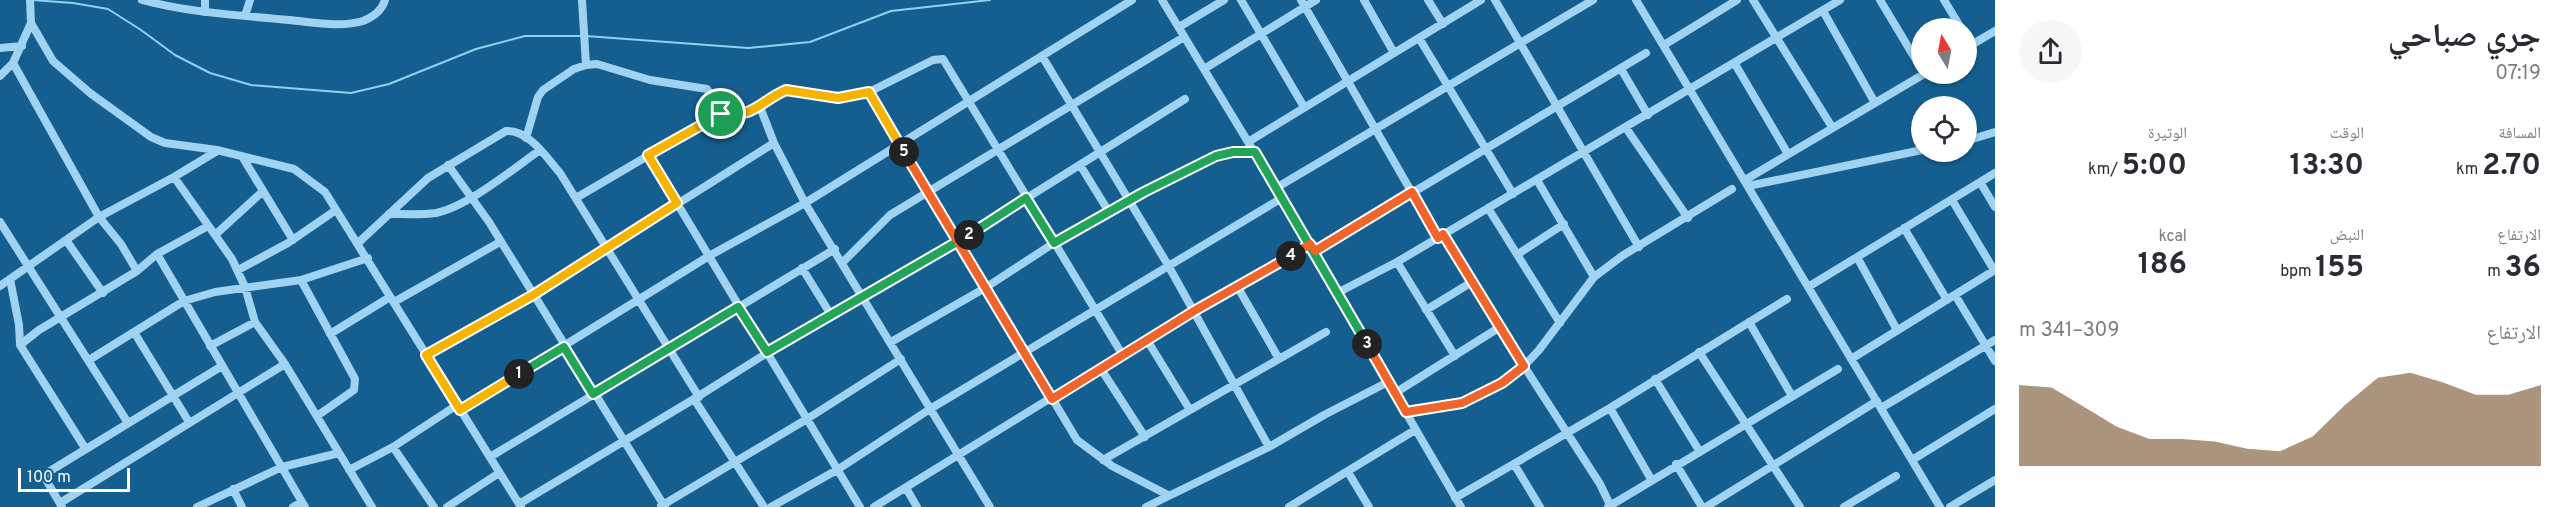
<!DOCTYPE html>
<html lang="ar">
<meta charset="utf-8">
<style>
:root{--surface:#fff;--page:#f7f7f7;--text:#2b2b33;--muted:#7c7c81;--accent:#8a6947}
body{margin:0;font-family:Overpass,"Noto Naskh Arabic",sans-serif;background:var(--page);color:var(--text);direction:rtl;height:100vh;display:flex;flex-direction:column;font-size:22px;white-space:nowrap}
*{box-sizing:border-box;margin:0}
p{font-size:20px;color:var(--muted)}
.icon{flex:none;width:33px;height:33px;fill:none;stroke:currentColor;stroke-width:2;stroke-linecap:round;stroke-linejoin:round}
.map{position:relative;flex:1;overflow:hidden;direction:ltr}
.sheet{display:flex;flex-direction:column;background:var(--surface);width:570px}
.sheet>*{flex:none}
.needle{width:39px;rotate:350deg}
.fabs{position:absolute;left:1911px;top:18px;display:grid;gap:12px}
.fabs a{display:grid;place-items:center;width:66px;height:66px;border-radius:50%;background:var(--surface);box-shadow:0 2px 4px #0004;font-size:30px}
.scale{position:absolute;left:18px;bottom:15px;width:112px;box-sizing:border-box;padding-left:6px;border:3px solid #fff;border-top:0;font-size:16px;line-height:21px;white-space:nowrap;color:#fff;-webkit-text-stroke:4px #145f8f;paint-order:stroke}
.pin{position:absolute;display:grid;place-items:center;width:51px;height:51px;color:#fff;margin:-26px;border:3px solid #fff;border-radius:50%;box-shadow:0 2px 6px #0007}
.km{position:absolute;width:30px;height:30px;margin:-15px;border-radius:50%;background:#222;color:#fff;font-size:16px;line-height:30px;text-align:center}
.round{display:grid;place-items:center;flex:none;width:63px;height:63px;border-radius:32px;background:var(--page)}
.overview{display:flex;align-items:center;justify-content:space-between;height:102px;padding:0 24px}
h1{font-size:33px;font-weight:700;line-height:45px}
.stats{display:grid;grid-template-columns:repeat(3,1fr);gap:9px;height:102px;padding:6px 24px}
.stats div{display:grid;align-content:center}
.stats b{font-size:30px;font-weight:700}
.stats small{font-size:16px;font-weight:400}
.stats p{font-size:16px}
.chart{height:168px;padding:12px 24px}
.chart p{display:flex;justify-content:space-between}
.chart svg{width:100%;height:108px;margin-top:6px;fill:var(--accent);opacity:.7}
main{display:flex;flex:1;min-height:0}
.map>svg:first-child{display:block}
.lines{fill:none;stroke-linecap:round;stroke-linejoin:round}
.stream{stroke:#91d0f4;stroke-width:2}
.minor{stroke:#a0d3f1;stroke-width:8}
.split-1-casing{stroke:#fff;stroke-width:12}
.split-2-casing{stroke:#fff;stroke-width:12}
.split-3-casing{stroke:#fff;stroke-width:12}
.split-4-casing{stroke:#fff;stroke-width:12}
.split-5-casing{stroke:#fff;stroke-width:12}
.split-6-casing{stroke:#fff;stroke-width:12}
.split-1{stroke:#f5b400;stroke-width:8}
.split-2{stroke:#22a559;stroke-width:8}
.split-3{stroke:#22a559;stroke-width:8}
.split-4{stroke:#f0652b;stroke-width:8}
.split-5{stroke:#f0652b;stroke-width:8}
.split-6{stroke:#f5b400;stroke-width:8}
</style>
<main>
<section class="sheet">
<div class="overview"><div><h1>جري صباحي</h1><p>07:19</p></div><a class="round"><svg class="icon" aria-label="share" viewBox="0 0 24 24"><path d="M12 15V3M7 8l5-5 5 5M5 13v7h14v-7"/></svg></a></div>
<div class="stats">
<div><p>المسافة</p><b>2.70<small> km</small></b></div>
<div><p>الوقت</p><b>13:30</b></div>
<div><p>الوتيرة</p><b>5:00<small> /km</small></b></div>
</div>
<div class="stats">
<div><p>الارتفاع</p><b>36<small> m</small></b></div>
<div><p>النبض</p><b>155<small> bpm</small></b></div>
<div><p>kcal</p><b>186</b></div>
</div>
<div class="chart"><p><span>الارتفاع</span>309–341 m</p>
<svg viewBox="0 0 160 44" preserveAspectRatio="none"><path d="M0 44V11L10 12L20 20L30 28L40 33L50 33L60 34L70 37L80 38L90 32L100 19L110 8L120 6L130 10L140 15L150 15L160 11V44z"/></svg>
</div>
</section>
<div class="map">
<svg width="1995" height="507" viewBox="0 0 1995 507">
<rect width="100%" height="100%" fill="#145f8f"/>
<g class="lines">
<!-- stream -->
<path class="stream" d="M 32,0 L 73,3 L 108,9 L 141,30 L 175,55 L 210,73 L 251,85 L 351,93 L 389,84 L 476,49 L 525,36 L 580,36
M 586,36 L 748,48 L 810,42 L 891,11 L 990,0"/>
<!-- minor -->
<path class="minor" d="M 30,0 L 31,23 L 53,61 L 90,93 L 151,137 L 165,143 L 217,150 L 294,169 L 325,192 L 521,507
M 142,0 C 190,13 239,15 289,20 C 312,22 340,28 363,21 C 373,17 382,11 385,0
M 582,0 L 586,65
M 1162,0 L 1339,292 L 1388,382 L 1461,507
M 1241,0 L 1304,107
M 1301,0 L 1438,238
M 1364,0 L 1394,53
M 1428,0 L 1443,24
M 1495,0 L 1639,247
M 1636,0 L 1940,507
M 1753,0 L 1832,127
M 1880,0 L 1922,70
M 1944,0 L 1961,28
M 1823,11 L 1875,103
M 205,12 L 205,0
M 245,16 L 250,0
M 1179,27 L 1224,0
M 1419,38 L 1513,194
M 1664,45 L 1737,0
M 0,48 L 22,46
M 1966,48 L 1995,31
M 1042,56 L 1168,265 L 1269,447
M 13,63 L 99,217 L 121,244 L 137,271 L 157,254 L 208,226
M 1735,64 L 1788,154
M 1204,69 L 1316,0
M 1621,69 L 1648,115
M 0,76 L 13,63 L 31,23
M 869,92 L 1077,440 L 1112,466 L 1168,495
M 760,107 L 774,143 L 805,203 L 990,507
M 1626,128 L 1688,218
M 526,138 L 538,97 L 543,90 L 574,69 L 586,65 L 597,64 L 650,80 L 707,89 L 721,114
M 1966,141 L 1995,132
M 1248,142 L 1481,0
M 648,155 L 860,507
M 243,158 L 293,240
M 448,165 L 489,222 L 665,507
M 1080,165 L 1109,212
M 174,177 L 232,259 L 245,287 L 255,322 L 285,364 L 372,507
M 1537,180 L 1594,277
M 1745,180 L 1924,74
M 1980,182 L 1995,207
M 1748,186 L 1922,150
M 1276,188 L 1593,0
M 576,198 L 714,117 L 747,114 L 786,90 L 838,98 L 869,92 L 933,60 L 943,59 L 1122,354
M 1952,200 L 1994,270
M 1488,208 L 1560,323
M 389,214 C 404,214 421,215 436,213 C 467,207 513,169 540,150
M 0,222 L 128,423
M 1904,228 L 1947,300
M 1443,234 L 1524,366 L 1600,484 L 1611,507
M 215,235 L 262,192
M 66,240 L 103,293
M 358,243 L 428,178 L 506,131 C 528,129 547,158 560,173 L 699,397
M 1315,251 L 1646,53
M 157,254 L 305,507
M 1518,254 L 1564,224
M 1857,257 L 1897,330
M 843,262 L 890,215 L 1184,37
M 1397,262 L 1455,356
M 802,268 L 831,315
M 238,270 L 288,243 L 336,210
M 10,279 L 19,325 L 20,345 L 85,448
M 301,280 L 355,379 L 354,390 L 317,416
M 0,286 L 99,217 L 174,177 L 217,151
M 1237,286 L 1279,359
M 1808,287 L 1995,173
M 1339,292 L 1397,262 L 1840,0
M 1955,295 L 1995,361
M 394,302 L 500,242
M 1426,310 L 1472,282
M 1749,322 L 1792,396
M 134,332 L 189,422
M 330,334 L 390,297
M 1147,340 L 1190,410
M 891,342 L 985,288 L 1054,243 L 1144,192 L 1216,156 L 1233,152 L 1255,152
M 20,345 L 39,330 L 137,271
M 210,346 L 255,322
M 1699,352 L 1800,507
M 426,355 L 533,295 L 774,143
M 1851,359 L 1995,270
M 89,360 L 184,301 L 215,292 L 301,280 L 368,258
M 1101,369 L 1145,437
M 1655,379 L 1700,452
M 1395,393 L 1500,327
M 694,399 L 764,507
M 1610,408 L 1651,479
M 1881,408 L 1995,340
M 460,410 L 709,256 L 805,203 L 1132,0
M 1406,412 L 1462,403 L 1502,383 L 1524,366 L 1539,350 L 1594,277 L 1622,256 L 1732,189
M 393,447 L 434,507
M 490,457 L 835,249
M 1103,460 L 1326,332
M 1912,460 L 1995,409
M 1514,464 L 1540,507
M 1676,464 L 1702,507
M 349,470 L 393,447 L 457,405
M 1348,472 L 1369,507
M 906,488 L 917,507
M 233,489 L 242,507
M 1455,498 L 1610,408 L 1787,299
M 60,503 L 285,364
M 519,504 L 694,399 L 767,353 L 958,241 L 1185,99
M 661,506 L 807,419 L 901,359
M 62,507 L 45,478 L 50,471 L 222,366
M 197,507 L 282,467 L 339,453
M 293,507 L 302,502
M 447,507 L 499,473
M 771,507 L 837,470 L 930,409 L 1282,198
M 874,507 L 1122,354 L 1310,245
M 1146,507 L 1269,447 L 1324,415 L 1388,382
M 1289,507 L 1415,430
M 1608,507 L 1838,369
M 1706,507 L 1877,401
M 1844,507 L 1896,476
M 1950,507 L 1995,480"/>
</g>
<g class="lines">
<defs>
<path id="split-1" d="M 519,374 L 460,410 L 426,355 L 533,295 L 677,203 L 648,155 L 721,114"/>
<path id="split-2" d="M 519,374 L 564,347 L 593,394 L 738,307 L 767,352 L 969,235"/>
<path id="split-3" d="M 969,235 L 1026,198 L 1054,243 L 1144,192 L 1216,156 L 1233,152 L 1255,152 L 1367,344"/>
<path id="split-4" d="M 1291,256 L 1310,244 L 1315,251 L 1412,192 L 1438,238 L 1443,234 L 1524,366 L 1502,383 L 1462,403 L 1406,412 L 1367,344"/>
<path id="split-5" d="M 904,152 L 1052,399 L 1194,311 L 1291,256"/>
<path id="split-6" d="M 721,114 C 754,118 759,102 786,90 L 838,98 L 869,92 L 904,152"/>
</defs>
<!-- split-1 casing -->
<use href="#split-1" class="split-1-casing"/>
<!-- split-2 casing -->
<use href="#split-2" class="split-2-casing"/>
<!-- split-3 casing -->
<use href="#split-3" class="split-3-casing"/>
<!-- split-4 casing -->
<use href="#split-4" class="split-4-casing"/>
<!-- split-5 casing -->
<use href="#split-5" class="split-5-casing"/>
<!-- split-6 casing -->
<use href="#split-6" class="split-6-casing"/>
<!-- split-1 -->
<use href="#split-1" class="split-1"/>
<!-- split-2 -->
<use href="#split-2" class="split-2"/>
<!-- split-3 -->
<use href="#split-3" class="split-3"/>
<!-- split-4 -->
<use href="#split-4" class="split-4"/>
<!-- split-5 -->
<use href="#split-5" class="split-5"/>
<!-- split-6 -->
<use href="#split-6" class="split-6"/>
</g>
</svg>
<div class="fabs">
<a><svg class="needle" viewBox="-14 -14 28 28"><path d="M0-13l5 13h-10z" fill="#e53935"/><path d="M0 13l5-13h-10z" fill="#7c7c81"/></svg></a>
<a><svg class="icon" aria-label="locate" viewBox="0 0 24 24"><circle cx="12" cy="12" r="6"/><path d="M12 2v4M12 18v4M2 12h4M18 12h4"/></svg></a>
</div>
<div class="scale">100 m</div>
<div class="pin" style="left:721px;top:114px;background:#1e9e55"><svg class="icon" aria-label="arrive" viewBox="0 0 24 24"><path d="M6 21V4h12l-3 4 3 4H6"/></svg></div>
<b class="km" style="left:519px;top:374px">1</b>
<b class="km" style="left:969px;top:235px">2</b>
<b class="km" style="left:1367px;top:344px">3</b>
<b class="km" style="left:1291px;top:256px">4</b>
<b class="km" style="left:904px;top:152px">5</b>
</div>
</main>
